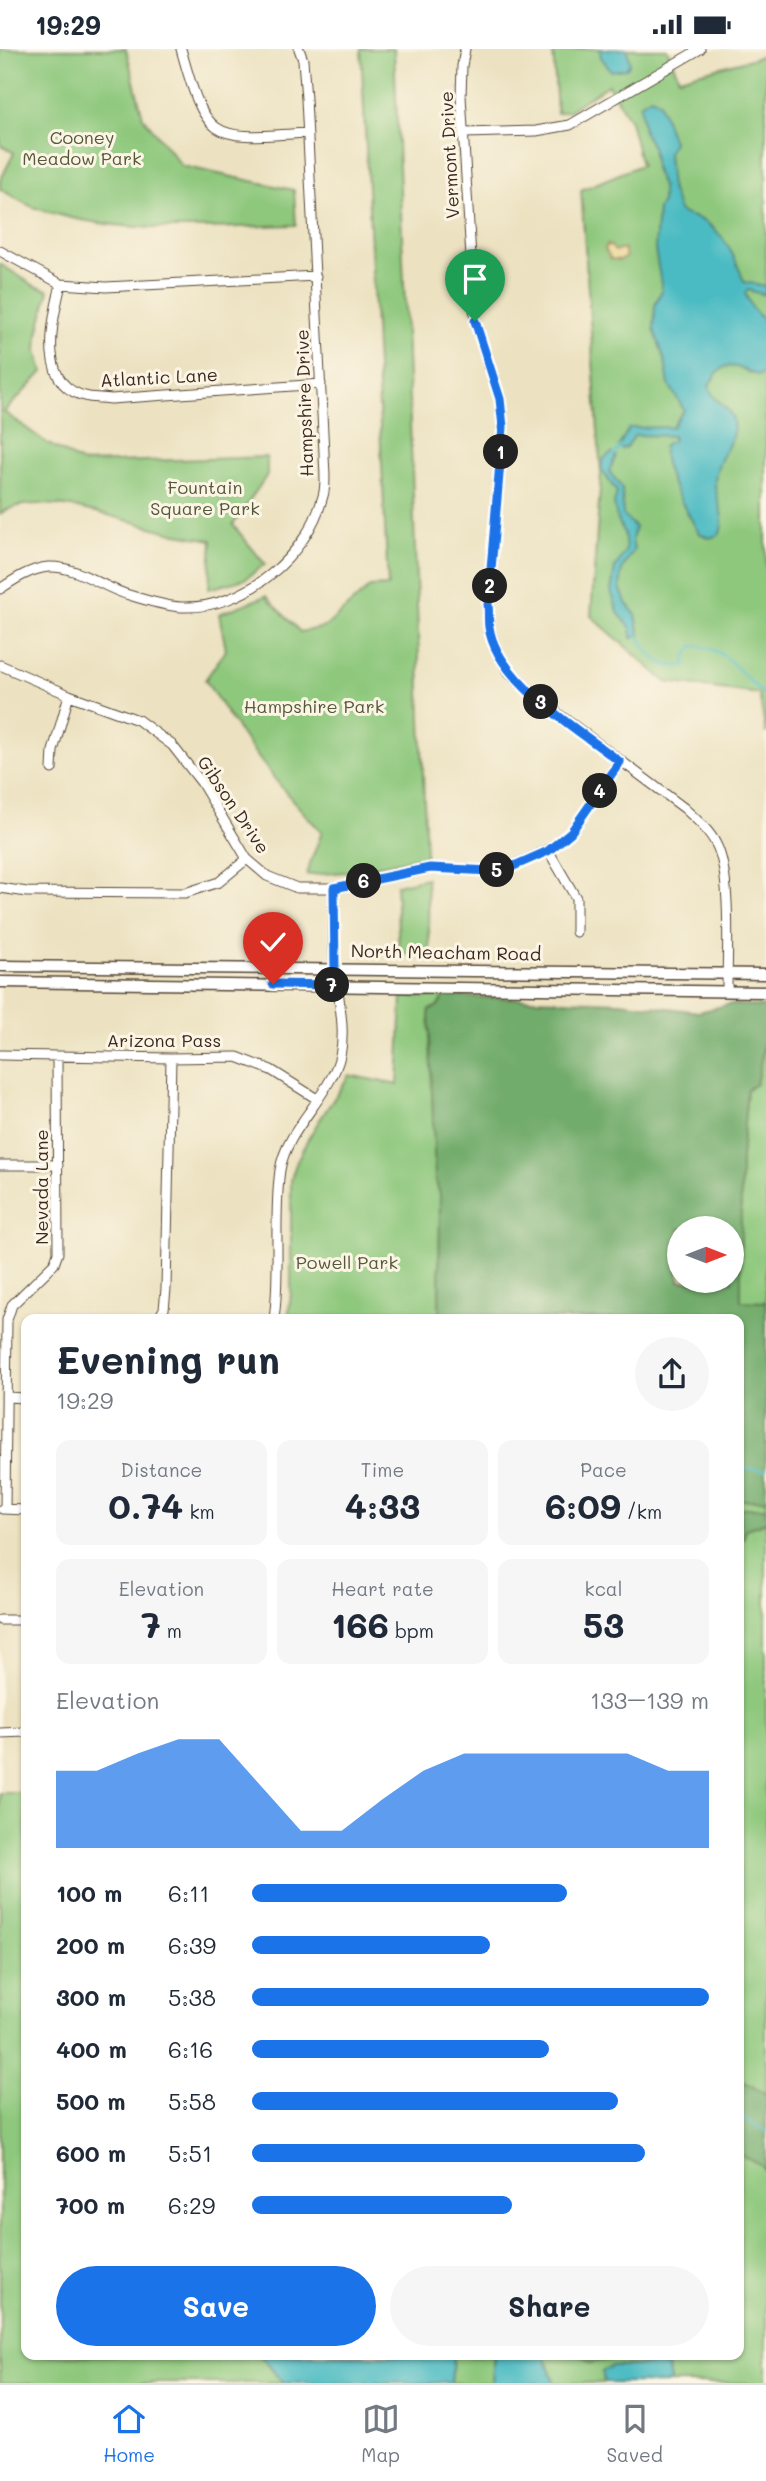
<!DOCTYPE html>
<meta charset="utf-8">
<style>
:root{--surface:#fff;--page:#f6f6f7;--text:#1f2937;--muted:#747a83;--line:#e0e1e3;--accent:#1a73e8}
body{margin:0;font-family:Mali,sans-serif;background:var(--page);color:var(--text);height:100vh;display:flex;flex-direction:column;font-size:26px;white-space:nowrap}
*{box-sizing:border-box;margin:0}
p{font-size:23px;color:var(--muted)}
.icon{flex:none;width:38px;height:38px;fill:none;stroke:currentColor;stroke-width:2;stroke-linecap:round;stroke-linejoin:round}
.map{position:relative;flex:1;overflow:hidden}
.details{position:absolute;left:21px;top:1265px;width:723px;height:1046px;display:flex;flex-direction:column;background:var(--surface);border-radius:14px;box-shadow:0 2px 5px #0004}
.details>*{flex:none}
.needle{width:46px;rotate:90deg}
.buttons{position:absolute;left:667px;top:1167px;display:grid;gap:14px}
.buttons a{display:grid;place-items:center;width:77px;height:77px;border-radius:50%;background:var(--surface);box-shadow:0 2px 5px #0004;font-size:35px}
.pin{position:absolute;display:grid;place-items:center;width:60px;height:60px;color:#fff;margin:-72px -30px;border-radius:50% 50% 50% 0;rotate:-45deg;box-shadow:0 0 7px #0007}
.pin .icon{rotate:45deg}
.km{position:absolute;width:35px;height:35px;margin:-18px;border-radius:50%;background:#222;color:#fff;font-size:19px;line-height:35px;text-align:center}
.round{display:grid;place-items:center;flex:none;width:74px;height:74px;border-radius:37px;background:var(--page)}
.head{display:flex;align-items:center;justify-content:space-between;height:119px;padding:0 35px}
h1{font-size:38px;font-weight:800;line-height:52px}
.stats{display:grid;grid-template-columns:repeat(3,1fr);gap:10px;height:119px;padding:7px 35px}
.stats div{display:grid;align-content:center;border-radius:14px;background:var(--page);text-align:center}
.stats b{font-size:35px;font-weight:800}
.stats small{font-size:19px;font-weight:400}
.stats p{font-size:19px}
.chart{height:196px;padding:14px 35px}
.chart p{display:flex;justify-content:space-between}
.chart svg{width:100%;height:126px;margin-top:7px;fill:var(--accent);opacity:.7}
.button{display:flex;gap:14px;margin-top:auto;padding:14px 35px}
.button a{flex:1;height:80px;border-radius:42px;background:var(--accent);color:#fff;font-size:28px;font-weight:800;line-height:80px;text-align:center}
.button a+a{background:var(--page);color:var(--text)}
ul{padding:0 35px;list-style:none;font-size:23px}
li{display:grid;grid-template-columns:112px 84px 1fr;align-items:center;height:52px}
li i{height:18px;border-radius:9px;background:var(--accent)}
.status{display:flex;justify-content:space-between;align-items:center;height:49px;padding:0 35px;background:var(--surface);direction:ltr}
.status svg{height:19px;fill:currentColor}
.tabs{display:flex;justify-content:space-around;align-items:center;height:98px;border-top:2px solid var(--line);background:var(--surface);font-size:19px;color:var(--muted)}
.tabs a{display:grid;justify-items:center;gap:4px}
.tabs .on{color:var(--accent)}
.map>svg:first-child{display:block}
.green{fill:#8ec87d;stroke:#64794e;stroke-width:2}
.forest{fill:#72ac6c;stroke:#566b45;stroke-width:2;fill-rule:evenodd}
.sand{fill:#eeda9e;stroke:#94825e;stroke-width:2}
.water{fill:#4cbbc3;stroke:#447270;stroke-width:2}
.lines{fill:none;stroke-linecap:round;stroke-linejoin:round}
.stream{stroke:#4cbbc3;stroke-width:2.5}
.minor-casing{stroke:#564636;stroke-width:11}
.major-casing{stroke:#564636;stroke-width:13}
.minor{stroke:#fff;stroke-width:9}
.major{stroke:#fff;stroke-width:10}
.route-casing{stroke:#fff;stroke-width:14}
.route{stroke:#1a73e8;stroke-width:9}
.labels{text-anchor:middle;stroke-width:6;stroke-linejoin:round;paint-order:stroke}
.park-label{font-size:18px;fill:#54593a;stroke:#fcf5e5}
.street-label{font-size:18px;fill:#3b2a1e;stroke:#fcf5e5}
</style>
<div class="status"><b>19:29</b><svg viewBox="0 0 49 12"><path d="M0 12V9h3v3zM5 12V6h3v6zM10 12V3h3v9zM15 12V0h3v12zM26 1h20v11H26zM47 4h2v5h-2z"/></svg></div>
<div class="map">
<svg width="766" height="2334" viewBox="0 0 766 2334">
<rect width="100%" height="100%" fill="#fcf5e5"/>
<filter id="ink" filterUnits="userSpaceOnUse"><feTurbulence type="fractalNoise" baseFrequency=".0143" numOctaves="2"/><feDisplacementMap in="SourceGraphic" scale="14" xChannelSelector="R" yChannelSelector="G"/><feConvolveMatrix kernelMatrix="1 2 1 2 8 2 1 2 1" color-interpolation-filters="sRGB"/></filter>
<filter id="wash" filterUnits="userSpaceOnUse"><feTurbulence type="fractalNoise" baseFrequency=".00686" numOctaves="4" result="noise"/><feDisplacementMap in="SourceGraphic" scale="28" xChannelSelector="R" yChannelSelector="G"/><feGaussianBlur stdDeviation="1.57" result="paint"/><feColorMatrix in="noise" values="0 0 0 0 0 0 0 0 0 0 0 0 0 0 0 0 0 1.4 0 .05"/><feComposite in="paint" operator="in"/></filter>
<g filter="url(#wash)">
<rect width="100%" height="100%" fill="#ece2c1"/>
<!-- green -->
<path class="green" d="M 0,0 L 126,0 L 143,68 L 182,117 L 294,141 L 296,176 C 209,178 117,188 33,158 C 22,154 11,146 0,140 L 0,132 L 14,104 L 0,96 Z
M 361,0 L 394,0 L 413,445 L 426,807 L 346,823 L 310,826 L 306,825 L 322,783 C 276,737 240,685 205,631 L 226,601 L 219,565 L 266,547 L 300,583 L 325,578 L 370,538 L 388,537 Z
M 553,0 L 667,0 L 679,29 L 766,6 L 766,685 L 759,645 L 666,633 L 591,567 L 601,425 L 581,141 L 641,116 L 630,72 L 608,36 L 568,62 L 557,64 Z
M 0,215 L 35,237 L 49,241 L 38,285 L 37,302 L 43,323 L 4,363 L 47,394 L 83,414 L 267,408 L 267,426 L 233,476 L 265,515 L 245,530 L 209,540 L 212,491 C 197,488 183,487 169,483 C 128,473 36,438 0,465 Z
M 427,829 L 430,905 L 399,905 L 396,836 Z
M 445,947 L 438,957 L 435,1130 L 440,1145 L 439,1270 L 288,1270 L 291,1244 L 291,1131 C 299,1095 330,1058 349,1026 L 398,1036 L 402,948 Z
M 766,986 L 766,1253 L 741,1253 L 741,1109 L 747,1040 L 756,1035 Z
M 738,1451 L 766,1451 L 766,1459 L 739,1459 Z
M 766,1473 L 766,2045 L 739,2030 L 738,1493 L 743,1490 L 746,1480 Z
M 0,1744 L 26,1744 L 26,2306 L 261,2307 L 283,2334 L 0,2334 Z
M 739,2105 L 762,2117 L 766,2123 L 766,2334 L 670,2334 L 668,2320 L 603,2330 L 605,2334 L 554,2334 L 545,2307 L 581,2307 L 590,2314 L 609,2310 L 657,2310 L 659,2307 L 738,2306 Z
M 453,2307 L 494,2307 L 492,2334 L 451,2334 Z"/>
<!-- forest -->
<path class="forest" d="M 445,947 L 620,953 L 699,963 L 730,955 L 766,958 L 766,986 L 756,1035 L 747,1040 L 741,1109 L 741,1252 L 766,1253 L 766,1451 L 739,1451 L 738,1270 L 439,1270 L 440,1145 L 435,1130 L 429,961 L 438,957 ZM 679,1180 L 732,1180 L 732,1232 L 679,1232 Z
M 739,1459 L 766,1459 L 766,1473 L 746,1480 L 743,1490 L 739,1493 Z
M 739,2030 L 766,2045 L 766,2123 L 762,2117 L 739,2105 Z
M 581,2307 L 581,2306 L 659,2307 L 657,2310 L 609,2310 L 590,2314 Z"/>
<!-- sand -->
<path class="sand" d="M 607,196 L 611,197 L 615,202 L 624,200 L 626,208 L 620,211 L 611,210 L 605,200 Z"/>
<!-- water -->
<path class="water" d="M 600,0 L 627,0 L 630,14 L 626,20 L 611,22 L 601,8 Z
M 651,48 L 659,52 L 673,93 L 668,104 L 671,139 L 679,162 C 685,167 692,167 699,170 C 724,181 736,210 744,233 L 766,237 L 765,246 L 748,241 L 745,244 L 752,259 L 766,274 L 766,324 L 759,327 L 737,318 L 726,317 L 717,324 L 709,336 C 711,353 729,355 733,371 C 738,394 715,408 715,433 C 715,451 728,469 719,486 L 709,489 L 699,484 L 696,479 C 685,457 659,420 664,396 L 673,391 L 673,387 L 635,386 L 627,398 L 622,400 L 619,397 L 629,379 L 672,378 L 684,361 L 669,336 L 665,312 L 654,280 L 655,256 L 662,241 L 655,200 L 658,160 L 662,153 L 662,138 L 655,120 L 652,97 L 644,84 L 640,55 Z
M 612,404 L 616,407 L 609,422 L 622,439 L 623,466 L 635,478 L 632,492 L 634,500 L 622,520 L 620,538 L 626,554 L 636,566 L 640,586 L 632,589 L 631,579 L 619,565 L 611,542 L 615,519 L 626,501 L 624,484 L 617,469 L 614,455 L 617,443 L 601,420 L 603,410 Z
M 494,2306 L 545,2307 L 554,2334 L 492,2334 Z
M 261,2307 L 262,2306 L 453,2307 L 451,2334 L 283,2334 Z
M 659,2316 L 668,2319 L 670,2334 L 605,2334 L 602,2323 L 612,2317 Z"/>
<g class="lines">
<!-- stream -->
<path class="stream" d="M 612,408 L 621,397
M 637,584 C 648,605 659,621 685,616 L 686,607 L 693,597 C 728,597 740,627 766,647
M 738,1419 L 766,1421
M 738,2067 L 766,2082"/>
</g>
</g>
<g filter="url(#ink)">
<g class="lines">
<defs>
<path id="minor" d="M 181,0 C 207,95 213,90 307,84
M 465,0 L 462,17 L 461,47 L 475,272 L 500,350 L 503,378 L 488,556 L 489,579 L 497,602 L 509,623 L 533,646 L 684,759 C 696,770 709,781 716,795 C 732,825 727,906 727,942
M 465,84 L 536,82 L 570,76 L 700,0
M 0,202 L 61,235 L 106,238 L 316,227
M 61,235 C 53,270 35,339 89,348 C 96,349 104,349 111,350 L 321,335
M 0,540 C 15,530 30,520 48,518 C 76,516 103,539 129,546 C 145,551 165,557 181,558 C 245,561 308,506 323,447 C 327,434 324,418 324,404 L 306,50 L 303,11 L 299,0
M 0,616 L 69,646 L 138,671 L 172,696 L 201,733 L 247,810 L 267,827 L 297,839 L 334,839 L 430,819 L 491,822 L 507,819 L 548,801 L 571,783 L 620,713
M 52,720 L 53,702 L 69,646
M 548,801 L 576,849 L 576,883
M 0,839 L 27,843 L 185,844 L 219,833 L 247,810
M 0,1006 L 171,1009 L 237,1008 L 271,1021 L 317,1050
M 0,1116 L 58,1116
M 158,1270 L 164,1260 L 166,1240 L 171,1009
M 274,1270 C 281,1221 273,1171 280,1121 C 286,1083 322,1054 336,1019 C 349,989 338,950 335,919 C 332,893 334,865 334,839
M 6,1348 L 26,1349
M 2,1460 L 26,1461
M 5,1460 L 7,1271 L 12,1256 L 54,1215 L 58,1204 L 57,1007
M 0,1571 L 26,1571
M 0,1684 L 26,1683"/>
<path id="major" d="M 0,917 L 766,925
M 0,933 L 766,943"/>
</defs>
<!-- minor casing -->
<use href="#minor" class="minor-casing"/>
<!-- major casing -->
<use href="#major" class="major-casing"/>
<!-- minor -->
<use href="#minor" class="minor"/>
<!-- major -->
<use href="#major" class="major"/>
</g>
</g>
<g class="lines" filter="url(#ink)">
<defs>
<path id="route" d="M 273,935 L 339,936 L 335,920 L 334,839 L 430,819 L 491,822 L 507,820 L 548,802 L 571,783 L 620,713 C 579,680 497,634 489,578 C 488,571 489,563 488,556 L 503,378 L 500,350 L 475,272"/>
</defs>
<!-- route casing -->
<use href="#route" class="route-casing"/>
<!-- route -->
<use href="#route" class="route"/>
</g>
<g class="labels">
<!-- park labels -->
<g class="park-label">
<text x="82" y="95">Cooney<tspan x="82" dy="21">Meadow Park</tspan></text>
<text x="205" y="445">Fountain<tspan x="205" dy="21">Square Park</tspan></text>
<text x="314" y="664">Hampshire Park</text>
<text x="347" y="1220">Powell Park</text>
</g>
<!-- street labels -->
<g class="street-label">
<text transform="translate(450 106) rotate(-93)" y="6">Vermont Drive</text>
<text transform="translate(159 329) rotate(-3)" y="6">Atlantic Lane</text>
<text transform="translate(305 354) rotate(-92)" y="6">Hampshire Drive</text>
<text transform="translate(233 756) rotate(56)" y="6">Gibson Drive</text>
<text transform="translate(446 904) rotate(1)" y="6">North Meacham Road</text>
<text x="164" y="998">Arizona Pass</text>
<text transform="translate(42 1138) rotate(-90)" y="6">Nevada Lane</text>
</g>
</g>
</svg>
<div class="buttons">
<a><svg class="needle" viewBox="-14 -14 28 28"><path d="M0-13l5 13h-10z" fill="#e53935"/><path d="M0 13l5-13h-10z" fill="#747a83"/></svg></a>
</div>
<div class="pin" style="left:475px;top:272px;background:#1e9e55"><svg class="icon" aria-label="arrive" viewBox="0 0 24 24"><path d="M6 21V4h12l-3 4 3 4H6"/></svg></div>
<div class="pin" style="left:273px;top:935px;background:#d93025"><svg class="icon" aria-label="check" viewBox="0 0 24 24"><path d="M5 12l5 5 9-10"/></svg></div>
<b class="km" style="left:501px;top:403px">1</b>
<b class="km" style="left:490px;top:537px">2</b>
<b class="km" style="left:541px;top:653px">3</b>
<b class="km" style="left:600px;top:742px">4</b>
<b class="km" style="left:497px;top:821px">5</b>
<b class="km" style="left:364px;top:832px">6</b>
<b class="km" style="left:332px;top:936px">7</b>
<section class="details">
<div class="head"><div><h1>Evening run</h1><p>19:29</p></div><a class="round"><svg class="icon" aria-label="share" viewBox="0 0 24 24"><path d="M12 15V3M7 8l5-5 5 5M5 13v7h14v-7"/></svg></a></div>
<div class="stats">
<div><p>Distance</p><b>0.74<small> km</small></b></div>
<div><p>Time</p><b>4:33</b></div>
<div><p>Pace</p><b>6:09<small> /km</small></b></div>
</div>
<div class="stats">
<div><p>Elevation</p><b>7<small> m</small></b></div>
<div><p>Heart rate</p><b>166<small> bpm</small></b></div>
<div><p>kcal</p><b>53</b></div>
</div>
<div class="chart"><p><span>Elevation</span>133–139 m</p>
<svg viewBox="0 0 160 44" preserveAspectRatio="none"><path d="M0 44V17L10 17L20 11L30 6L40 6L50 22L60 38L70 38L80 27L90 17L100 11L110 11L120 11L130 11L140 11L150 17L160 17V44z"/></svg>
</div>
<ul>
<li><b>100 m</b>6:11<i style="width:69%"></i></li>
<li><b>200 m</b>6:39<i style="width:52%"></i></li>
<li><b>300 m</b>5:38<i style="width:100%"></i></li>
<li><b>400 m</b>6:16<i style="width:65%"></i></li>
<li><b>500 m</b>5:58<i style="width:80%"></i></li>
<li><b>600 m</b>5:51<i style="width:86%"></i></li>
<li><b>700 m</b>6:29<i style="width:57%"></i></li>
</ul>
<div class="button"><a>Save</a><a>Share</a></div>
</section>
</div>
<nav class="tabs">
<a class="on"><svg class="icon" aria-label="home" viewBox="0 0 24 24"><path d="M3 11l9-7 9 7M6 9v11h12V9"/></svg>Home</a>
<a><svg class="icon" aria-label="map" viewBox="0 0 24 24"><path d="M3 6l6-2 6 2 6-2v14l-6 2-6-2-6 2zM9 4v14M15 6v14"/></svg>Map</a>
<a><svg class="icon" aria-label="saved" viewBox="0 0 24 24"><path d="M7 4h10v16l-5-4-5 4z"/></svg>Saved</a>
</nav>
